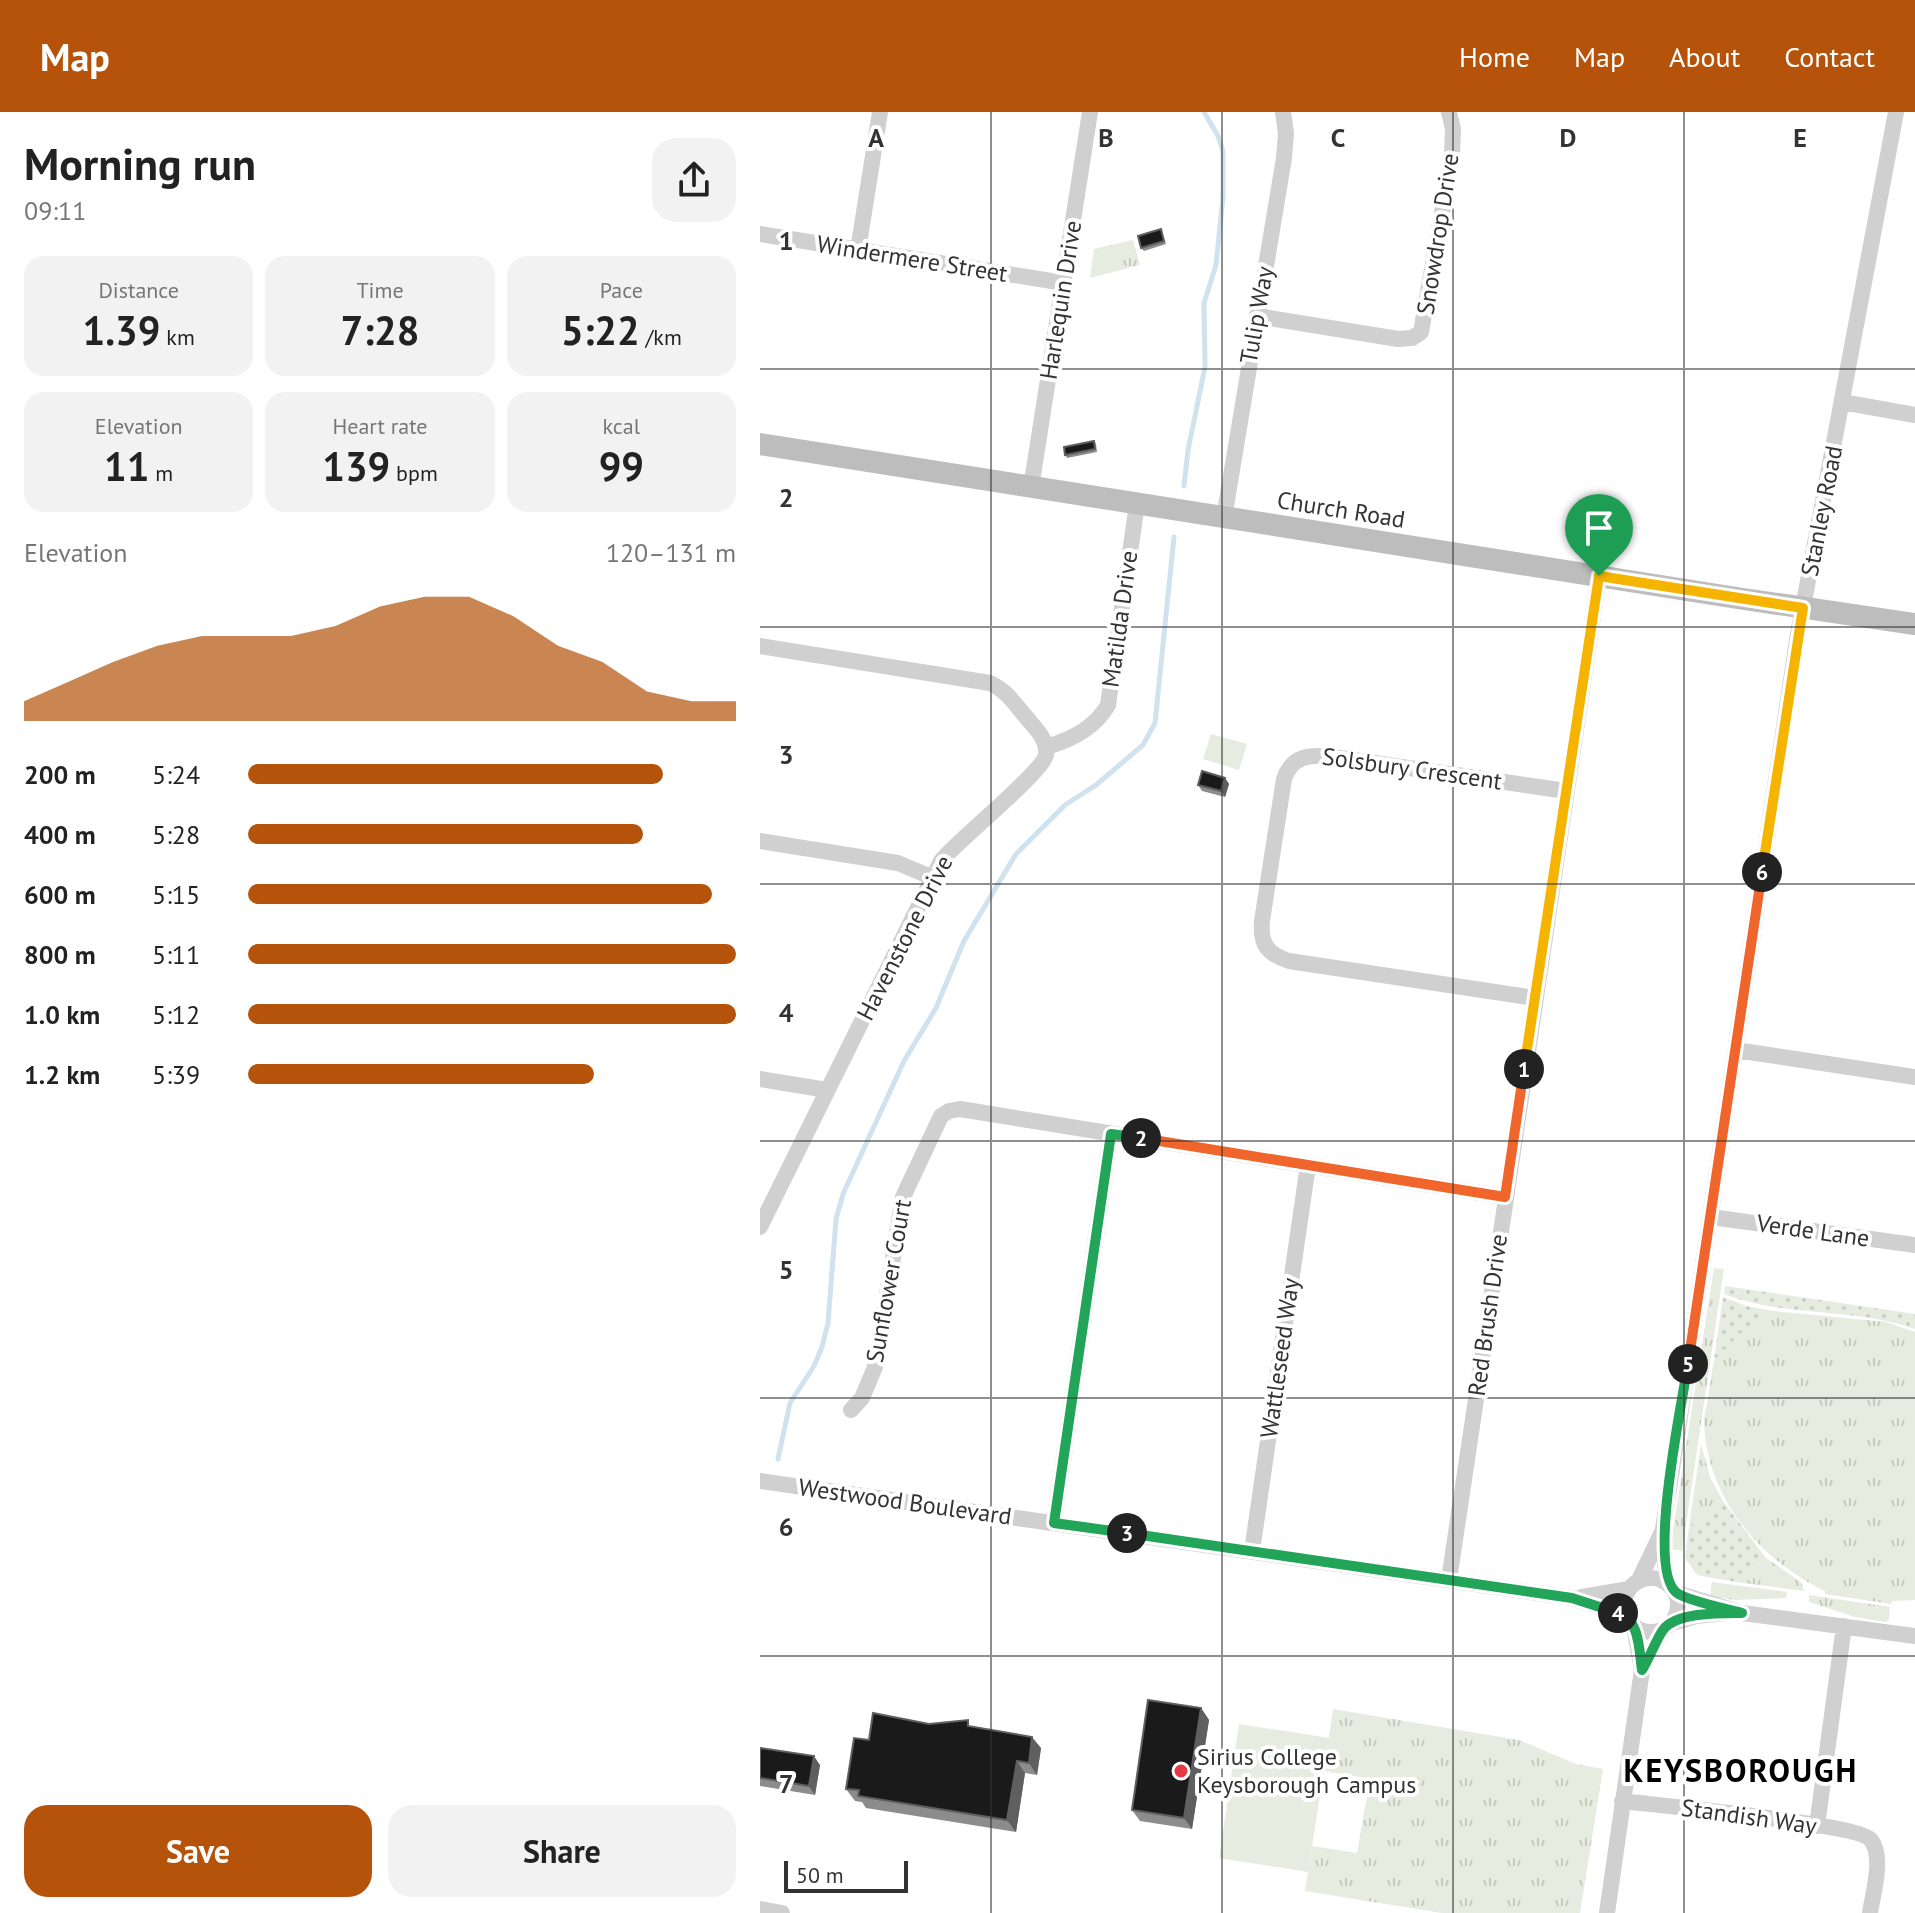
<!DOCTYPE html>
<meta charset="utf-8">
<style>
:root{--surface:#fff;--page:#f2f2f2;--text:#222;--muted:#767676;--accent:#b45309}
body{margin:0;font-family:"PT Sans",sans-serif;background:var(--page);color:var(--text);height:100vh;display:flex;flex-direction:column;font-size:30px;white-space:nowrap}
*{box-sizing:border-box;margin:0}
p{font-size:26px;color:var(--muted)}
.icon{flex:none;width:44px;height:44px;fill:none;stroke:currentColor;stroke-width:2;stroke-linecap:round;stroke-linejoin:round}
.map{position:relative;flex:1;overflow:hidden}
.drawer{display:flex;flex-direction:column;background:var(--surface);width:760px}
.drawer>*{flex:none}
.scale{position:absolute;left:24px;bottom:20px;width:124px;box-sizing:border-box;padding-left:8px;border:4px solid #333;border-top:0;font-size:22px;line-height:28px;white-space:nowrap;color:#333;-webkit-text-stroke:6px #fff;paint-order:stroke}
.pin{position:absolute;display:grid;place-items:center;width:68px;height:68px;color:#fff;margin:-82px -34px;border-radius:50% 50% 50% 0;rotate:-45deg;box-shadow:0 0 8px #0007}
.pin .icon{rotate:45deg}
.km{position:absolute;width:40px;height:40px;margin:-20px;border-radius:50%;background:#222;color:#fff;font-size:22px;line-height:40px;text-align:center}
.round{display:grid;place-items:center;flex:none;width:84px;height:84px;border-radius:24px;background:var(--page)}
.head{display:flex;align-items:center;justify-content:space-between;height:136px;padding:0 24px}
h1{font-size:44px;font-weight:700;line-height:60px}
.stats{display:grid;grid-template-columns:repeat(3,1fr);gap:12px;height:136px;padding:8px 24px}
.stats div{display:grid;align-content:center;border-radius:20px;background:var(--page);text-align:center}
.stats b{font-size:40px;font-weight:700}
.stats small{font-size:22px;font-weight:400}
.stats p{font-size:22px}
.chart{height:224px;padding:16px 24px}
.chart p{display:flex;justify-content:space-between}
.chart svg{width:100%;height:144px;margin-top:8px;fill:var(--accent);opacity:.7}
.primary-button{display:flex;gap:16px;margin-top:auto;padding:16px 24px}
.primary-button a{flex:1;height:92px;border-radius:24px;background:var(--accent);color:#fff;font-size:32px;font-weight:700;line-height:92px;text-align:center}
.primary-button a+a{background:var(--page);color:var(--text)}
ul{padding:0 24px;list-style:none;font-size:26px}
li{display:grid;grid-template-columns:128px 96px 1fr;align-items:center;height:60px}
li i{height:20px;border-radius:10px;background:var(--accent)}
header{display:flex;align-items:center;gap:48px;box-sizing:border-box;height:112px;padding:0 40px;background:var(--accent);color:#fff}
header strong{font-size:38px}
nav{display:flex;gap:44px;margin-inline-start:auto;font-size:28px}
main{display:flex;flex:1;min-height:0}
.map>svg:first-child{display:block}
.grass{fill:url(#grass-tufts)}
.garden{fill:url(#garden-dots)}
.pitch{fill:#e6ecdf}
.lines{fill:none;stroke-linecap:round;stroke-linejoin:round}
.stream{stroke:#cfe2ee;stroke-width:5}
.minor{stroke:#d0d0d0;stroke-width:16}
.secondary{stroke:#bdbdbd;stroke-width:22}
.wall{fill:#8c8c8c}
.shaded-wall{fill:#5f5f5f}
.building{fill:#1a1a1a;stroke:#5f5f5f;stroke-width:2}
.split-1-casing{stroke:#fff;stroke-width:16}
.split-2-casing{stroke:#fff;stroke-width:16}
.split-3-casing{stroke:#fff;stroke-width:16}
.split-4-casing{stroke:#fff;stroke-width:16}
.split-5-casing{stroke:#fff;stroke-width:16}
.split-6-casing{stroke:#fff;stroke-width:16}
.split-7-casing{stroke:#fff;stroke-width:16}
.split-1{stroke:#f5b400;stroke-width:10}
.split-2{stroke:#f0652b;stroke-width:10}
.split-3{stroke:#22a559;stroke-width:10}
.split-4{stroke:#22a559;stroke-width:10}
.split-5{stroke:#22a559;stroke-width:10}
.split-6{stroke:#f0652b;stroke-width:10}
.split-7{stroke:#f5b400;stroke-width:10}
.grid{fill:none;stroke:#333;stroke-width:2;stroke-opacity:0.55}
.poi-dot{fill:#e63946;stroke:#fff;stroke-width:3}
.labels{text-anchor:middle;stroke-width:8;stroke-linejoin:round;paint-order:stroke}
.street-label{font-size:24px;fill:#333;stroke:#fff}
.poi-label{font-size:24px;fill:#333;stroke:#fff;text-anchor:start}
.district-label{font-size:32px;font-weight:bold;letter-spacing:2px;fill:#000;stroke:#fff}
.grid-label{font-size:26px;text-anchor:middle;font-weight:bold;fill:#333;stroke:#fff;stroke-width:8;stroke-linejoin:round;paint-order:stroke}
</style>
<header>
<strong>Map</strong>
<nav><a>Home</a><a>Map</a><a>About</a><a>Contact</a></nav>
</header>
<main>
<section class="drawer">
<div class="head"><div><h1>Morning run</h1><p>09:11</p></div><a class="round"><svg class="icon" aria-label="share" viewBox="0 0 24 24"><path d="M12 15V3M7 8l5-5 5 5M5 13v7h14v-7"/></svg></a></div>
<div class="stats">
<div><p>Distance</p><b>1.39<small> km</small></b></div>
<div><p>Time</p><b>7:28</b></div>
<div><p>Pace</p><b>5:22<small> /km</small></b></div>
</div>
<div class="stats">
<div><p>Elevation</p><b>11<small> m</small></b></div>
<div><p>Heart rate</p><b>139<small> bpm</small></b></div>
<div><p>kcal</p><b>99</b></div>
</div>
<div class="chart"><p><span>Elevation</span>120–131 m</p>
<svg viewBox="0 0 160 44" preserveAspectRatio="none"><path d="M0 44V38L10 32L20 26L30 21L40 18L50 18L60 18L70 15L80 9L90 6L100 6L110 12L120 21L130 26L140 35L150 38L160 38V44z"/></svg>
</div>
<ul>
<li><b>200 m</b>5:24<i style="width:85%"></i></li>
<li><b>400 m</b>5:28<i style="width:81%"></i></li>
<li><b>600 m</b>5:15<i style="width:95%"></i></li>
<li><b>800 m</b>5:11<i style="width:100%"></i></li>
<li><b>1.0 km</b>5:12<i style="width:100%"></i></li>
<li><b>1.2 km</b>5:39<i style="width:71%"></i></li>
</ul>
<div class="primary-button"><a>Save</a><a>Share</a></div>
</section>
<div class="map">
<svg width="1155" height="1801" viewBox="0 0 1155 1801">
<defs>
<pattern id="grass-tufts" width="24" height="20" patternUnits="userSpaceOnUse" patternTransform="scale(2)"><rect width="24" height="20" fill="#e6ecdf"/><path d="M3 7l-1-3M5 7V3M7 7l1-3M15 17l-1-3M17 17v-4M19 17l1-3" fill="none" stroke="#c6cbc0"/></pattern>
<pattern id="garden-dots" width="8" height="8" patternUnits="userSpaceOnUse" patternTransform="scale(2)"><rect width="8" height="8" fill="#e6ecdf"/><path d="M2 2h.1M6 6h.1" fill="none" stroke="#c6cbc0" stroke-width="1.8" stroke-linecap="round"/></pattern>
</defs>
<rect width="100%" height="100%" fill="#fff"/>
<!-- grass -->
<path class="grass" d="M 373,128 L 380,153 L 330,166 L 334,137 Z
M 954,1156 L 964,1157 L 922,1439 L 910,1437 Z
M 1013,1199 L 1126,1210 L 1155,1220 L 1155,1488 L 1132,1489 L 1131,1492 L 1065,1482 L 1065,1479 C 998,1447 947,1385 944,1311 C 944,1301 948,1290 949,1280 C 951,1271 951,1259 954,1250 C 960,1231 996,1209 1013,1199 Z
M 941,1332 L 950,1365 L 963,1389 L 929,1415 Z
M 1006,1446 L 1041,1470 L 1044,1479 L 976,1470 Z
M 952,1470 L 1027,1480 L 1026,1486 L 974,1488 L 950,1484 Z
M 1049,1483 L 1130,1495 L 1129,1507 L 1126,1510 L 1095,1505 L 1049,1490 Z
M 573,1597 L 759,1628 L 816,1652 L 843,1657 L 820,1801 L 682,1801 L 545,1779 L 552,1734 L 597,1741 L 610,1667 L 564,1659 Z"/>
<!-- garden -->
<path class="garden" d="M 965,1174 L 1155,1202 L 1155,1217 C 1093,1195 1026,1206 964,1182 Z
M 963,1185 L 986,1194 L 1013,1199 L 979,1222 L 954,1248 Z
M 963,1389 L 1006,1446 L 976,1470 L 937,1463 L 925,1446 L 929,1415 Z"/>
<!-- pitch -->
<path class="pitch" d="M 451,622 L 487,632 L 479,658 L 443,647 Z
M 479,1612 L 569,1626 L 548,1760 L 459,1746 Z"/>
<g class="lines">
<!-- stream -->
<path class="stream" d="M 424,374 L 428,338 L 445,255 L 444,191 L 456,153 L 463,85 L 463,39 L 458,24 L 444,0
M 18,1347 L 30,1291 L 54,1254 L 62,1235 L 68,1211 L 76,1107 L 83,1082 L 144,949 L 176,896 L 204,829 L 256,742 L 305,693 L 336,673 L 383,633 L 395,611 L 414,425"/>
<!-- minor -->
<path class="minor" d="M 0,122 L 304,171
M 98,138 L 120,0
M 497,204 L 638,227 L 652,226 L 661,220 L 692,44 L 693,17 L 689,0
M 1082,290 L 1155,303
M 271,376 L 330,0
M 464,406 L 524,46 L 526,21 L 523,0
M 0,534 L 230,571 C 246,578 255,592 266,605 C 275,616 288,627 286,643 C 282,661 199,727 181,749 L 0,1115
M 286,635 C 311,628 335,616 348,593 L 377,392
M 0,729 L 138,751 L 171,765
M 775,886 L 529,849 C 507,842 500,832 502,809 L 524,667 C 532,643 551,642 574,645 L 806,679
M 976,938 L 1155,965
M 0,967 L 67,978
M 951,1105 L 1155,1133
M 91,1298 L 102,1286 L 115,1255 L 143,1085 L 181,1004 L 189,999 L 200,997 L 745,1085
M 0,1369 L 812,1486 L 866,1503
M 294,1411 L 351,1022
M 492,1439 L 548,1053
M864 1493a27 27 0 1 1 54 0a27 27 0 1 1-54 0Z
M 689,1468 L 839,464
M 879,1468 L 901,1422
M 909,1471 L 905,1453 L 903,1417 L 1038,522 L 1136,0
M 916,1481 L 982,1501 L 1155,1524
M 822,1485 L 869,1477
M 912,1511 L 936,1504 L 965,1501
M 882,1558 L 903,1517
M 862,1689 C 895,1693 1099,1712 1111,1728 C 1124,1745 1113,1781 1110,1801
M 1057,1714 L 1084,1514
M 0,1797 L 22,1801
M 847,1801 L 882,1558 L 874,1514"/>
<!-- secondary -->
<path class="secondary" d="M 0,332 L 977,486 L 1155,512"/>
</g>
<!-- wall -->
<path class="wall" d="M 401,117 L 406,132 L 384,139 L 381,136 Z
M 334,329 L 336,332 L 337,340 L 307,346 L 305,343 Z
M 465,666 L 469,672 L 465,685 L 442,679 L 438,673 Z
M 441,1596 L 449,1608 L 432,1717 L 380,1709 L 372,1698 Z
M 169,1612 L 212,1615 L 281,1636 L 277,1663 L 265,1661 L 256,1720 L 106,1696 L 102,1690 L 95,1689 L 86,1677 Z
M 0,1636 L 60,1653 L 55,1683 L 0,1674 Z"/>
<!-- shaded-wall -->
<path class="shaded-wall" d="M 465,666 L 469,672 L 465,685 L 461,679 Z
M 441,1596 L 449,1608 L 432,1717 L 424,1706 Z
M 272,1625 L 281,1636 L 277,1663 L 269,1651 Z
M 54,1644 L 60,1653 L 55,1683 L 49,1674 Z
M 257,1649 L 265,1661 L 256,1720 L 247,1708 Z"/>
<!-- building -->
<path class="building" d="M 401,117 L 404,129 L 381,136 L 378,124 Z
M 334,329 L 335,337 L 305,343 L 304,335 Z
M 442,659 L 465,666 L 461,679 L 438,673 Z
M 388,1588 L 441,1596 L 424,1706 L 372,1698 Z
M 113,1601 L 169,1612 L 208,1608 L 208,1614 L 272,1625 L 269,1651 L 257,1649 L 247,1708 L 98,1684 L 99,1678 L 86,1677 L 94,1626 L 109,1628 Z
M 0,1636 L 54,1644 L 49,1674 L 0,1666 Z"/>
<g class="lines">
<defs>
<path id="split-1" d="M 764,957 L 839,464"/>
<path id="split-2" d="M 381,1026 L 745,1085 L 764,957"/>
<path id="split-3" d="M 367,1421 L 294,1411 L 351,1022 L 381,1026"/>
<path id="split-4" d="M 367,1421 L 812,1486 L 858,1501"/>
<path id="split-5" d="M 858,1501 C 880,1507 879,1539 882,1558 C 889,1547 897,1526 903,1518 C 916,1500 961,1501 982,1501 C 968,1497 928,1489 917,1481 C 886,1459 922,1291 928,1252"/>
<path id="split-6" d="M 928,1252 L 1002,760"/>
<path id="split-7" d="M 839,464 L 1043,496 L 1002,760"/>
</defs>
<!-- split-1 casing -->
<use href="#split-1" class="split-1-casing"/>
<!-- split-2 casing -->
<use href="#split-2" class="split-2-casing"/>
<!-- split-3 casing -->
<use href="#split-3" class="split-3-casing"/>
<!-- split-4 casing -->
<use href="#split-4" class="split-4-casing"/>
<!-- split-5 casing -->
<use href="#split-5" class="split-5-casing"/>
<!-- split-6 casing -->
<use href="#split-6" class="split-6-casing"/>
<!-- split-7 casing -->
<use href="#split-7" class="split-7-casing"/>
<!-- split-1 -->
<use href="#split-1" class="split-1"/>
<!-- split-2 -->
<use href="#split-2" class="split-2"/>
<!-- split-3 -->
<use href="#split-3" class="split-3"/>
<!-- split-4 -->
<use href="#split-4" class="split-4"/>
<!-- split-5 -->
<use href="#split-5" class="split-5"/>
<!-- split-6 -->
<use href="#split-6" class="split-6"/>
<!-- split-7 -->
<use href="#split-7" class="split-7"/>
</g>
<!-- grid -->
<path class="grid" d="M 231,0 L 231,1801M 462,0 L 462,1801M 693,0 L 693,1801M 924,0 L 924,1801M 0,257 L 1155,257M 0,515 L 1155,515M 0,772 L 1155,772M 0,1029 L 1155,1029M 0,1286 L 1155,1286M 0,1544 L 1155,1544"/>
<!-- markers -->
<circle class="poi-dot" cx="421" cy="1659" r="8"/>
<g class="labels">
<!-- street labels -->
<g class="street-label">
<text transform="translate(678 122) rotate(-81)" y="8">Snowdrop Drive</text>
<text transform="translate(152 147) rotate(9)" y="8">Windermere Street</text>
<text transform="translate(301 188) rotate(-81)" y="8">Harlequin Drive</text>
<text transform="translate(497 203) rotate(-80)" y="8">Tulip Way</text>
<text transform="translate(581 398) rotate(9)" y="8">Church Road</text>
<text transform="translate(1062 399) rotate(-79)" y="8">Stanley Road</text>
<text transform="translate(360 507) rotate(-82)" y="8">Matilda Drive</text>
<text transform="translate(652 657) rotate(8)" y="8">Solsbury Crescent</text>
<text transform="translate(145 826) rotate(-63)" y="8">Havenstone Drive</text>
<text transform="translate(1053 1119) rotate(8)" y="8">Verde Lane</text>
<text transform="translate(129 1169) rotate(-80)" y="8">Sunflower Court</text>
<text transform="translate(728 1203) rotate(-82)" y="8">Red Brush Drive</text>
<text transform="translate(520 1246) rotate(-82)" y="8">Wattleseed Way</text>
<text transform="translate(145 1390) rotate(8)" y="8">Westwood Boulevard</text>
<text transform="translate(989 1705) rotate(8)" y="8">Standish Way</text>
</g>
<!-- poi labels -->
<g class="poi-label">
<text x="437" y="1653">Sirius College<tspan x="437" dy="28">Keysborough Campus</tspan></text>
</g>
<!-- district labels -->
<g class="district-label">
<text x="981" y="1670">KEYSBOROUGH</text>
</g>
</g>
<g class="grid-label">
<text x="116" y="35">A</text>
<text x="346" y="35">B</text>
<text x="578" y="35">C</text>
<text x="808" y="35">D</text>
<text x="1040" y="35">E</text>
<text x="26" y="138">1</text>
<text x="26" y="395">2</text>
<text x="26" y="652">3</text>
<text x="26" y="910">4</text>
<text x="26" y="1167">5</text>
<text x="26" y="1424">6</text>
<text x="26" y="1681">7</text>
</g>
</svg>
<div class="scale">50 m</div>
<div class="pin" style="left:839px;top:464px;background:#1e9e55"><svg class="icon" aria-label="arrive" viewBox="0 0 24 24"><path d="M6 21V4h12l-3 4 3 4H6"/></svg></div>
<b class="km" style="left:764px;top:957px">1</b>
<b class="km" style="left:381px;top:1026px">2</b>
<b class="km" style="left:367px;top:1421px">3</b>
<b class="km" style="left:858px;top:1501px">4</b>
<b class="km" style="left:928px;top:1252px">5</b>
<b class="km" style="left:1002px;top:760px">6</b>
</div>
</main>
